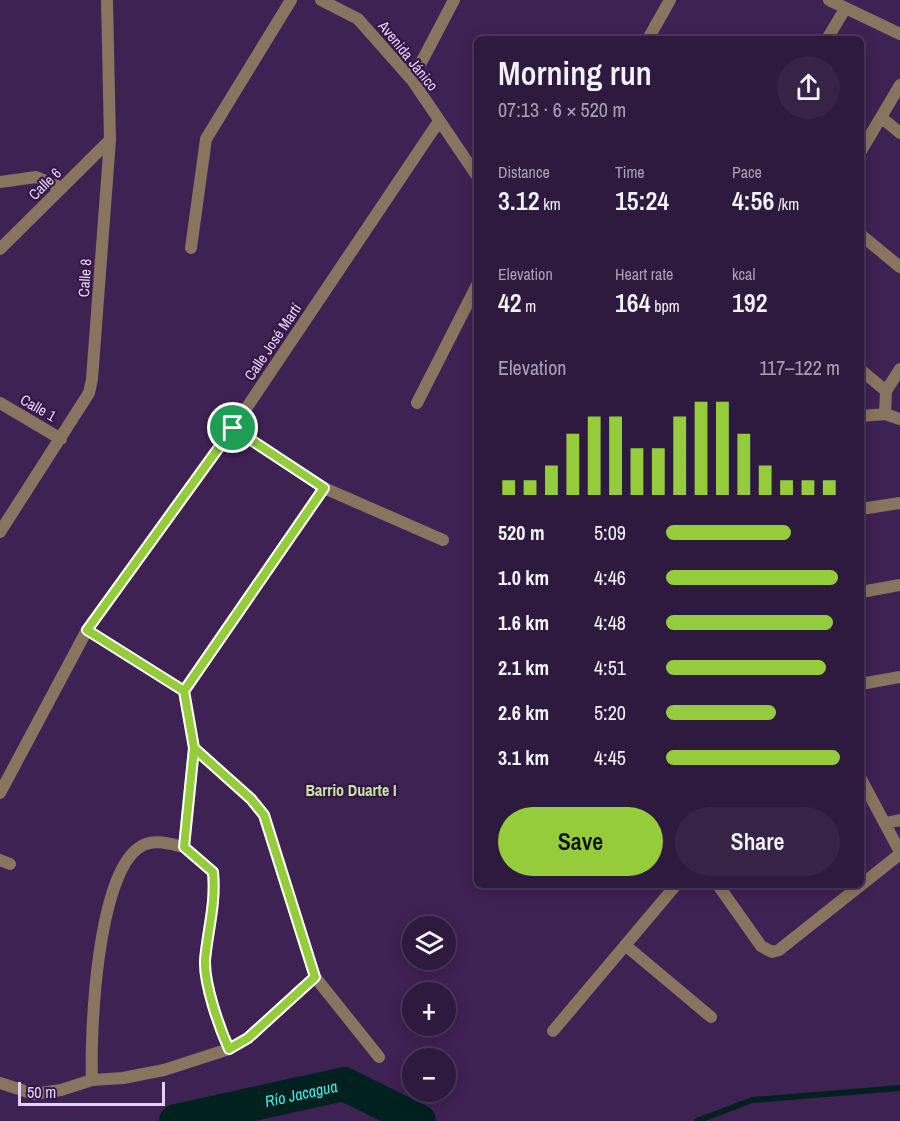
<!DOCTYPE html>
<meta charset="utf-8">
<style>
:root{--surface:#2f1a3f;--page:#372346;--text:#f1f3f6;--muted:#a7a1b0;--line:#4a3859;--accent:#94cc3c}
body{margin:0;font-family:"Archivo Narrow",sans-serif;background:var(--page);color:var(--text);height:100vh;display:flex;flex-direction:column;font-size:22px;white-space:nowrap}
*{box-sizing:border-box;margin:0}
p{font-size:20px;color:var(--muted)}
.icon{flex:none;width:33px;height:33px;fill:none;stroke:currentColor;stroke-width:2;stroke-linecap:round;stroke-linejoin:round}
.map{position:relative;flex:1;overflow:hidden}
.drawer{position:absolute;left:474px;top:36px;width:390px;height:852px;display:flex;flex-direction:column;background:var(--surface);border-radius:9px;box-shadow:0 3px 15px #0003,0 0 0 2px var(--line)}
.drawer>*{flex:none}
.buttons{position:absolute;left:402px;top:916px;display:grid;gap:12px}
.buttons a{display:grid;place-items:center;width:54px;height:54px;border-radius:50%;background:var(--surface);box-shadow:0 3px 15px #0003,0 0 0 2px var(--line);font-size:30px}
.scale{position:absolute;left:18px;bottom:15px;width:147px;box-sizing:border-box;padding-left:6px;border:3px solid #e3d3f2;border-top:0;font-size:16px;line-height:21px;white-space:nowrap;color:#e3d3f2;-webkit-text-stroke:4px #341748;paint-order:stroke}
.pin{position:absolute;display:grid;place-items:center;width:51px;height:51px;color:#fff;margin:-26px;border:3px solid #fff;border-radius:50%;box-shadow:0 2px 6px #0007}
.round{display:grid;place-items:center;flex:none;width:63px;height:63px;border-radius:32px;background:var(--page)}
.summary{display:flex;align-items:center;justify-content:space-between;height:102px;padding:0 24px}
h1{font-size:33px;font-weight:600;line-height:45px}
.figures{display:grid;grid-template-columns:repeat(3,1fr);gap:9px;height:102px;padding:6px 24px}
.figures div{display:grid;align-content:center}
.figures b{font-size:26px;font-weight:600}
.figures small{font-size:16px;font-weight:400}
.figures p{font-size:16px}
.chart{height:168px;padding:12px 24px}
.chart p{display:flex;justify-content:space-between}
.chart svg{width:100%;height:108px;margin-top:6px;stroke:var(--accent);stroke-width:6}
.cta{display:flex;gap:12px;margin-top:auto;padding:12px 24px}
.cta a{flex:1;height:69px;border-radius:36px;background:var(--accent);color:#111;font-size:24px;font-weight:600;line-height:69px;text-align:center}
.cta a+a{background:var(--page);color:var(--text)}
ul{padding:0 24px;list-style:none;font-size:20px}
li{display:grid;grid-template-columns:96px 72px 1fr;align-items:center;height:45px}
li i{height:15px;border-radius:8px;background:var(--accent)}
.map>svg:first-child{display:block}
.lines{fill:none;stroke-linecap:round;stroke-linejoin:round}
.stream{stroke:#00211e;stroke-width:6}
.river{stroke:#00211e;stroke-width:34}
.lane{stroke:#89745f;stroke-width:12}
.street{stroke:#89745f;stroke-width:12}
.route-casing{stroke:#fff;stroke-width:12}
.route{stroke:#94cc3c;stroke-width:8}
.labels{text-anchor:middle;stroke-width:4.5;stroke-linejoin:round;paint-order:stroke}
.street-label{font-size:15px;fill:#e3d3f2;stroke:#341748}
.neighbourhood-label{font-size:16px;font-weight:bold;fill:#c5e69f;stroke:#341748}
.water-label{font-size:16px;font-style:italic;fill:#42eadf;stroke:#341748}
</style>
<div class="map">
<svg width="900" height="1121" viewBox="0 0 900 1121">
<rect width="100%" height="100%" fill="#3f2254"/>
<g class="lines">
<!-- stream -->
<path class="stream" d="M 697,1121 L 752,1100 L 900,1088"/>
<!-- river -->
<path class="river" id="s1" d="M 176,1121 L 344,1084 L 419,1121"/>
<!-- lane -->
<path class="lane" d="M 0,860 L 10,864"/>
<!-- street -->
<path class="street" d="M 321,0 L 358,19 L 412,80 L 477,176
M 829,0 L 900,34
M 648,39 L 670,0
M 827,39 L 845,9
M 412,80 L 454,0
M 882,118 L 900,133
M 861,151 L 900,85
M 0,182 L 36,177 L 62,188
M 861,235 L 900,267
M 191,248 L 206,139 L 291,0
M 0,249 L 110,140
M 861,370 L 886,391
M 0,403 L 61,439
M 417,403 L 477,285
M 885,414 L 900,419
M 861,416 L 885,414 L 886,391 L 900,369
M 233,428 L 324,488 L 443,540
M 861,509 L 900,503
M 0,532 L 89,393 L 92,379 L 110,140 L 107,0
M 861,592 L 900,585
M 87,630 L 184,691 L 194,748 L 184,847 L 213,872 C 216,904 208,928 205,960 C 204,984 219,1027 229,1049
M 861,684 L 900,677
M 184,691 L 324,488
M 194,748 L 251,799 L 264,815 L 315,977 L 379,1057
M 861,779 L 900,852
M 0,793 L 87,630 L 233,428 L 439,121
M 886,823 L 900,820
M 718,885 L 761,946 L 772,952 L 779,950 L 861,885
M 861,885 L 900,854
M 625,945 L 711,1017
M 553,1031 L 676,885
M 92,1080 C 90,1031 97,874 140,847 C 153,838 170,844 184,847
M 0,1083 L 34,1094 L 61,1090 L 92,1080 L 123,1078 L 164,1070 L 229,1049 L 248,1038 L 315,977"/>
</g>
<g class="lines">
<defs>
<path id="route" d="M 233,428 L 324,488 L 184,691 L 194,748 L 184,847 L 213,872 C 216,904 208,928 205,960 C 204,984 219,1027 229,1049 L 248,1038 L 315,977 L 264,815 L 251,799 L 194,748 L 184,691 L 87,630 L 233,428"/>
</defs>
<!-- route casing -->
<use href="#route" class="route-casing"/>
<!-- route -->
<use href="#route" class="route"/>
</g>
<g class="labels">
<!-- street labels -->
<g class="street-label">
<text transform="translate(408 56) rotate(51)" y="5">Avenida Jánico</text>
<text transform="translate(45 184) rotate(-44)" y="5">Calle 6</text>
<text transform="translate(85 278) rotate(-86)" y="5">Calle 8</text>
<text transform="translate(273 342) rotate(-56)" y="5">Calle José Martí</text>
<text transform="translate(38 408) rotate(30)" y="5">Calle 1</text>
</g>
<!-- neighbourhood labels -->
<g class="neighbourhood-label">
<text x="351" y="796">Barrio Duarte I</text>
</g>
<!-- water labels -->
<g class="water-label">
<text dy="6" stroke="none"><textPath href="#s1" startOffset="128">Río Jacagua</textPath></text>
</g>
</g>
</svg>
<div class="buttons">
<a><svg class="icon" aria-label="layers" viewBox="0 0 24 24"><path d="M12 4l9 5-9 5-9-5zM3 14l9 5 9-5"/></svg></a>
<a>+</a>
<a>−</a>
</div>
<div class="scale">50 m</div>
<div class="pin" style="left:233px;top:428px;background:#1e9e55"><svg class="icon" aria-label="arrive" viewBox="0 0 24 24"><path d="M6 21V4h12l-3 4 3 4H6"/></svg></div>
<section class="drawer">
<div class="summary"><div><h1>Morning run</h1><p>07:13 · 6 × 520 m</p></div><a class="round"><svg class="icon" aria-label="share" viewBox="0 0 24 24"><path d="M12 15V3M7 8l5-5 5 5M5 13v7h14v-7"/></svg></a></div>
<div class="figures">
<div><p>Distance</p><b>3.12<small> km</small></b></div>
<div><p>Time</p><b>15:24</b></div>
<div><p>Pace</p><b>4:56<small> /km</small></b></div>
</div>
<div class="figures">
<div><p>Elevation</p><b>42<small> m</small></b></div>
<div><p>Heart rate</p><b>164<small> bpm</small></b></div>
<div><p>kcal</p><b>192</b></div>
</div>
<div class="chart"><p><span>Elevation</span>117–122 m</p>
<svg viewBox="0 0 160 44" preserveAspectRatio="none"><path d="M5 44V38M15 44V38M25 44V32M35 44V19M45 44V12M55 44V12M65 44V25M75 44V25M85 44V12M95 44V6M105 44V6M115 44V19M125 44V32M135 44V38M145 44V38M155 44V38"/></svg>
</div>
<ul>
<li><b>520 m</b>5:09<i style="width:72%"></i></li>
<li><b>1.0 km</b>4:46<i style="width:99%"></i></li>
<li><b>1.6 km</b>4:48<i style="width:96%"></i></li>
<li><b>2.1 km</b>4:51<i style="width:92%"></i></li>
<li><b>2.6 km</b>5:20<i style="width:63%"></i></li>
<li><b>3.1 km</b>4:45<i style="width:100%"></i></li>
</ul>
<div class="cta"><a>Save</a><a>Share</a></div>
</section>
</div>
